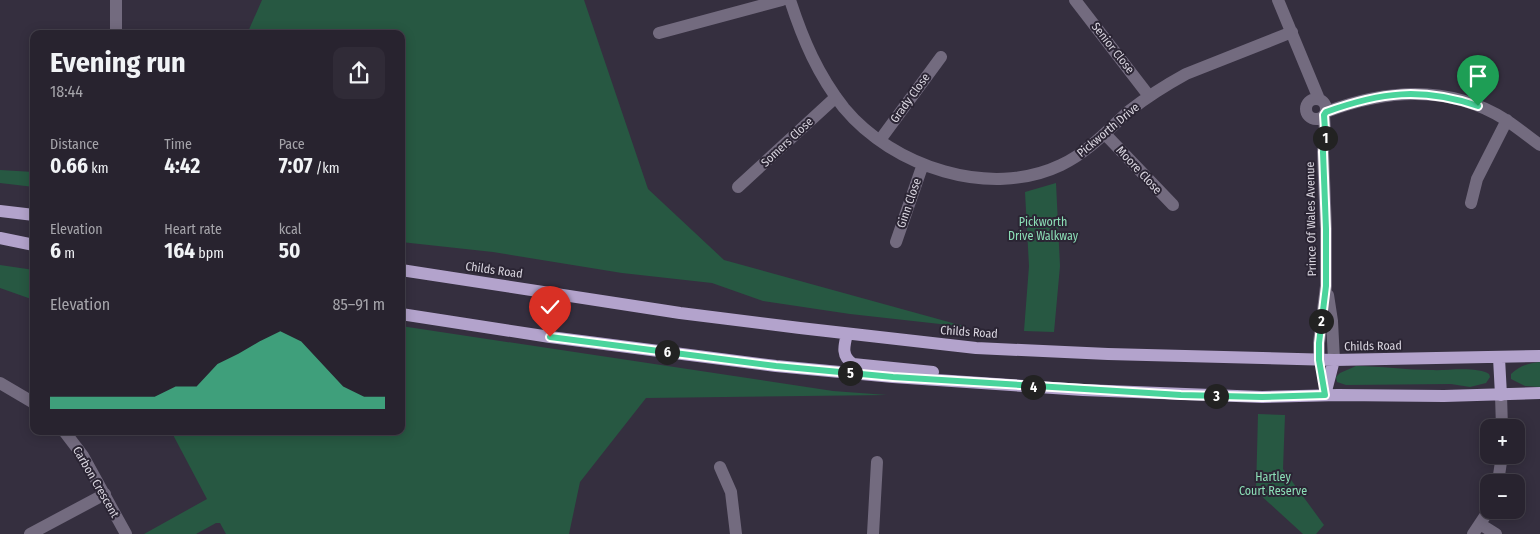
<!DOCTYPE html>
<meta charset="utf-8">
<style>
:root{--surface:#28232f;--page:#302b37;--text:#f1f3f6;--muted:#a5a4aa;--line:#44404b;--accent:#4ad49c}
body{margin:0;font-family:"Fira Sans Condensed",sans-serif;background:var(--page);color:var(--text);height:100vh;display:flex;flex-direction:column;font-size:19px;white-space:nowrap}
*{box-sizing:border-box;margin:0}
p{font-size:16px;color:var(--muted)}
.icon{flex:none;width:28px;height:28px;fill:none;stroke:currentColor;stroke-width:2;stroke-linecap:round;stroke-linejoin:round}
.map{position:relative;flex:1;overflow:hidden}
.panel{position:absolute;left:30px;top:30px;width:375px;height:405px;display:flex;flex-direction:column;background:var(--surface);border-radius:10px;box-shadow:0 2px 12px #0003,0 0 0 1px var(--line)}
.panel>*{flex:none}
.buttons{position:absolute;left:1480px;top:419px;display:grid;gap:10px}
.buttons a{display:grid;place-items:center;width:45px;height:45px;border-radius:10px;background:var(--surface);box-shadow:0 2px 12px #0003,0 0 0 1px var(--line);font-size:25px}
.pin{position:absolute;display:grid;place-items:center;width:42px;height:42px;color:#fff;margin:-51px -21px;border-radius:50% 50% 50% 0;rotate:-45deg;box-shadow:0 0 5px #0007}
.pin .icon{rotate:45deg}
.km{position:absolute;width:25px;height:25px;margin:-12px;border-radius:50%;background:#222;color:#fff;font-size:14px;line-height:25px;text-align:center}
.round{display:grid;place-items:center;flex:none;width:52px;height:52px;border-radius:10px;background:var(--page)}
.headline{display:flex;align-items:center;justify-content:space-between;height:85px;padding:0 20px}
h1{font-size:28px;font-weight:700;line-height:38px}
.stats{display:grid;grid-template-columns:repeat(3,1fr);gap:8px;height:85px;padding:5px 20px}
.stats div{display:grid;align-content:center}
.stats b{font-size:21px;font-weight:700}
.stats small{font-size:14px;font-weight:400}
.stats p{font-size:14px}
.chart{height:140px;padding:10px 20px}
.chart p{display:flex;justify-content:space-between}
.chart svg{width:100%;height:90px;margin-top:5px;fill:var(--accent);opacity:.7}
.map>svg:first-child{display:block}
.green{fill:#275842}
.lines{fill:none;stroke-linecap:round;stroke-linejoin:round}
.minor{stroke:#736b7f;stroke-width:12}
.major{stroke:#b3a3cc;stroke-width:12}
.route-casing{stroke:#fff;stroke-width:10}
.route{stroke:#4ad49c;stroke-width:6}
.labels{text-anchor:middle;stroke-width:4;stroke-linejoin:round;paint-order:stroke}
.street-label{font-size:12px;fill:#dad6e0;stroke:#2b2534}
.park-label{font-size:12px;fill:#8cdfb7;stroke:#2b2534}
</style>
<div class="map">
<svg width="1540" height="534" viewBox="0 0 1540 534">
<rect width="100%" height="100%" fill="#352f3f"/>
<!-- green -->
<path class="green" d="M 262,0 L 584,0 L 648,189 L 724,260 L 967,327 L 850,314 L 763,301 L 712,283 L 622,273 L 493,252 L 401,242 L 401,34 L 247,34 Z
M 0,170 L 34,172 L 34,187 L 0,183 Z
M 1056,183 L 1060,266 L 1054,332 L 1024,331 L 1029,266 L 1025,192 Z
M 0,265 L 34,270 L 34,300 L 0,288 Z
M 401,326 L 833,391 L 887,395 L 646,398 L 580,482 L 569,534 L 226,534 L 220,523 L 216,523 L 196,534 L 144,534 L 207,499 L 171,431 L 401,431 Z
M 1540,362 L 1540,387 L 1525,386 L 1511,379 L 1511,374 C 1519,366 1529,363 1540,362 Z
M 1356,366 C 1381,366 1406,370 1431,370 C 1447,371 1475,366 1489,374 L 1490,377 L 1486,383 L 1470,387 L 1451,384 L 1346,385 L 1337,382 L 1336,377 L 1340,373 Z
M 1258,414 L 1285,415 L 1283,469 L 1324,525 L 1316,534 L 1303,534 L 1256,491 Z"/>
<g class="lines">
<!-- minor -->
<path class="minor" d="M 116,0 L 116,34
M 790,0 C 803,40 818,75 844,108 C 893,167 990,199 1061,165 C 1088,152 1107,131 1129,111 C 1147,97 1166,85 1186,74 L 1292,32
M 1075,0 L 1149,96
M 1278,0 L 1319,99
M 659,33 L 782,0
M1306 109a10 10 0 1 1 20 0a10 10 0 1 1-20 0Z
M 1326,112 C 1387,89 1449,84 1506,120 C 1518,128 1529,137 1540,145
M 1105,134 L 1173,205
M 880,140 L 941,57
M 738,187 L 836,97
M 1471,203 L 1477,179 L 1507,120
M 896,242 L 923,164
M 1328,295 L 1332,321 L 1334,360
M 1319,359 L 1319,343 L 1326,286 L 1326,229 L 1323,152 L 1325,131 L 1324,115
M 0,383 L 34,403
M 1501,395 L 1502,428
M 64,431 L 83,456 L 126,534
M 720,467 L 731,492 L 736,534
M 1498,482 L 1502,455
M 1480,524 L 1496,534
M 30,534 L 105,494
M 873,534 L 877,462
M 1473,534 L 1489,510"/>
<!-- major -->
<path class="major" d="M 0,211 L 34,215
M 0,238 L 34,245
M 401,270 L 680,313 L 800,328 L 976,348 L 1108,354 L 1334,360 L 1540,356
M 401,314 L 550,337 L 651,350 L 776,366 L 893,377 L 1083,390 L 1262,397 L 1338,395 L 1444,396 L 1540,393
M 847,334 C 844,346 841,356 853,364 L 933,372
M 1499,358 L 1501,395
M 1325,395 L 1334,360"/>
</g>
<g class="lines">
<defs>
<path id="route" d="M 550,337 L 776,366 L 893,377 L 1181,395 L 1262,397 L 1325,395 L 1319,360 L 1319,343 L 1326,286 L 1326,229 L 1323,152 L 1325,130 L 1324,115 L 1326,112 C 1381,92 1421,87 1478,106"/>
</defs>
<!-- route casing -->
<use href="#route" class="route-casing"/>
<!-- route -->
<use href="#route" class="route"/>
</g>
<g class="labels">
<!-- street labels -->
<g class="street-label">
<text transform="translate(1113 48) rotate(52)" y="4">Senior Close</text>
<text transform="translate(910 98) rotate(-54)" y="4">Grady Close</text>
<text transform="translate(1108 130) rotate(-40)" y="4">Pickworth Drive</text>
<text transform="translate(787 142) rotate(-43)" y="4">Somers Close</text>
<text transform="translate(1139 170) rotate(47)" y="4">Moore Close</text>
<text transform="translate(909 203) rotate(-71)" y="4">Ginn Close</text>
<text transform="translate(1311 219) rotate(-91)" y="4">Prince Of Wales Avenue</text>
<text transform="translate(494 270) rotate(8)" y="4">Childs Road</text>
<text transform="translate(969 332) rotate(4)" y="4">Childs Road</text>
<text transform="translate(1373 346) rotate(-1)" y="4">Childs Road</text>
<text transform="translate(96 482) rotate(60)" y="4">Carbon Crescent</text>
</g>
<!-- park labels -->
<g class="park-label">
<text x="1043" y="226">Pickworth<tspan x="1043" dy="14">Drive Walkway</tspan></text>
<text x="1273" y="481">Hartley<tspan x="1273" dy="14">Court Reserve</tspan></text>
</g>
</g>
</svg>
<div class="buttons">
<a>+</a>
<a>−</a>
</div>
<div class="pin" style="left:1478px;top:106px;background:#1e9e55"><svg class="icon" aria-label="arrive" viewBox="0 0 24 24"><path d="M6 21V4h12l-3 4 3 4H6"/></svg></div>
<div class="pin" style="left:550px;top:337px;background:#d93025"><svg class="icon" aria-label="check" viewBox="0 0 24 24"><path d="M5 12l5 5 9-10"/></svg></div>
<b class="km" style="left:1325px;top:138px">1</b>
<b class="km" style="left:1321px;top:321px">2</b>
<b class="km" style="left:1216px;top:396px">3</b>
<b class="km" style="left:1033px;top:387px">4</b>
<b class="km" style="left:850px;top:373px">5</b>
<b class="km" style="left:667px;top:352px">6</b>
<section class="panel">
<div class="headline"><div><h1>Evening run</h1><p>18:44</p></div><a class="round"><svg class="icon" aria-label="share" viewBox="0 0 24 24"><path d="M12 15V3M7 8l5-5 5 5M5 13v7h14v-7"/></svg></a></div>
<div class="stats">
<div><p>Distance</p><b>0.66<small> km</small></b></div>
<div><p>Time</p><b>4:42</b></div>
<div><p>Pace</p><b>7:07<small> /km</small></b></div>
</div>
<div class="stats">
<div><p>Elevation</p><b>6<small> m</small></b></div>
<div><p>Heart rate</p><b>164<small> bpm</small></b></div>
<div><p>kcal</p><b>50</b></div>
</div>
<div class="chart"><p><span>Elevation</span>85–91 m</p>
<svg viewBox="0 0 160 44" preserveAspectRatio="none"><path d="M0 44V38L10 38L20 38L30 38L40 38L50 38L60 33L70 33L80 22L90 17L100 11L110 6L120 11L130 22L140 33L150 38L160 38V44z"/></svg>
</div>
</section>
</div>
